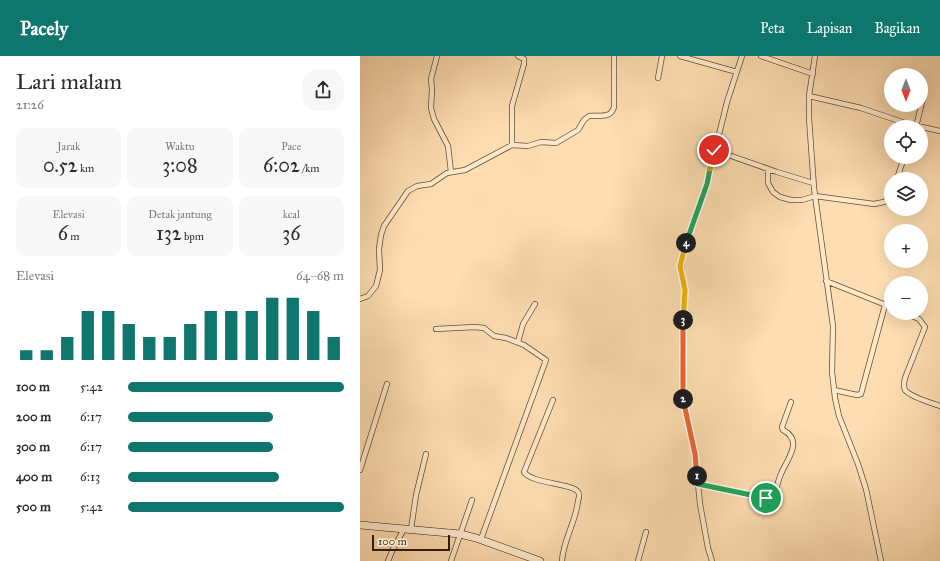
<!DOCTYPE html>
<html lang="id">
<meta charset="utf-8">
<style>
:root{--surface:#fff;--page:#f7f7f7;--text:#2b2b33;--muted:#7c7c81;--accent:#0f766e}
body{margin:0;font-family:"IM FELL Great Primer",serif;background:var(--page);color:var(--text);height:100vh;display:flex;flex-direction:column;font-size:15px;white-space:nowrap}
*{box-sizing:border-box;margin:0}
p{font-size:13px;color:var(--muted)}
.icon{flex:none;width:22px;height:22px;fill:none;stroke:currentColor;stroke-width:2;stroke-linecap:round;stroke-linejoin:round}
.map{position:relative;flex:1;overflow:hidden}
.panel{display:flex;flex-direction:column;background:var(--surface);width:360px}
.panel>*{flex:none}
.needle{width:26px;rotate:180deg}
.tools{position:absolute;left:524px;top:12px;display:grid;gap:8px}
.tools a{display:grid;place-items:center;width:44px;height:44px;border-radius:50%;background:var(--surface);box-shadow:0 4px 16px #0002;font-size:20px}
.scale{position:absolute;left:12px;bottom:10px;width:78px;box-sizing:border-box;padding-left:4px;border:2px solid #341e02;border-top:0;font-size:11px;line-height:14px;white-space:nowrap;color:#341e02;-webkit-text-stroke:3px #fee9cc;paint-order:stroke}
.pin{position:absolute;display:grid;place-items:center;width:34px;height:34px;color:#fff;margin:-17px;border:2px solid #fff;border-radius:50%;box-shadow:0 1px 4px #0007}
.km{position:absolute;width:20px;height:20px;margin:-10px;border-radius:50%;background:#222;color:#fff;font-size:11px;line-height:20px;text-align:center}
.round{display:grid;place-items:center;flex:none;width:42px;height:42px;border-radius:16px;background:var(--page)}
.summary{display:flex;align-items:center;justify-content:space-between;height:68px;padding:0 16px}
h1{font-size:22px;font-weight:600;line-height:30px}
.stats{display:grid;grid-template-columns:repeat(3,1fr);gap:6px;height:68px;padding:4px 16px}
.stats div{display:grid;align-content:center;border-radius:10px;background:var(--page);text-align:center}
.stats b{font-size:20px;font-weight:600}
.stats small{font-size:11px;font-weight:400}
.stats p{font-size:11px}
.chart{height:112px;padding:8px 16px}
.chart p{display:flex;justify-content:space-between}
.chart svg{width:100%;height:72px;margin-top:4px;stroke:var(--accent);stroke-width:6}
ul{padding:0 16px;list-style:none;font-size:13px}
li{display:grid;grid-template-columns:64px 48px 1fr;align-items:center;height:30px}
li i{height:10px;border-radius:5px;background:var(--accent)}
header{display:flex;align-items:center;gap:24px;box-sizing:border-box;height:56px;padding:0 20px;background:var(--accent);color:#fff}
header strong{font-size:19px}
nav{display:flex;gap:22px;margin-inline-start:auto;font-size:14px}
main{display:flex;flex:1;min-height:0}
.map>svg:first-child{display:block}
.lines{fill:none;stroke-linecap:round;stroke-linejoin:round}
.street-casing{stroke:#664e2e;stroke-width:6}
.secondary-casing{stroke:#341e02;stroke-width:8}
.street{stroke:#fee9cc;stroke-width:4.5}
.secondary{stroke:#fee9cc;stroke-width:7}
.split-1-casing{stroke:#fff;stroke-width:8}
.split-2-casing{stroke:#fff;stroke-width:8}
.split-3-casing{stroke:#fff;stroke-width:8}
.split-4-casing{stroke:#fff;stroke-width:8}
.split-5-casing{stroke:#fff;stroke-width:8}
.split-6-casing{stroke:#fff;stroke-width:8}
.split-1{stroke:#22a559;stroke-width:5}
.split-2{stroke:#f0652b;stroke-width:5}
.split-3{stroke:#f0652b;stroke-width:5}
.split-4{stroke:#f5b400;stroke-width:5}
.split-5{stroke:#22a559;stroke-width:5}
.split-6{stroke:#f5b400;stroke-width:5}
</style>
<header>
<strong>Pacely</strong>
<nav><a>Peta</a><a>Lapisan</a><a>Bagikan</a></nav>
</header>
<main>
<section class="panel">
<div class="summary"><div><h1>Lari malam</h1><p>21:26</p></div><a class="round"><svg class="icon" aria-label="share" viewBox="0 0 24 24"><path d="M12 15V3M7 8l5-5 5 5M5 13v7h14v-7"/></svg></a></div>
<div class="stats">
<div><p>Jarak</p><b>0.52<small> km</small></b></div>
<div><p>Waktu</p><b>3:08</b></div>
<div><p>Pace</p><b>6:02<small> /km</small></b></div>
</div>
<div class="stats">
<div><p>Elevasi</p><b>6<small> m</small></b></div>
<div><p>Detak jantung</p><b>132<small> bpm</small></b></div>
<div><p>kcal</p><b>36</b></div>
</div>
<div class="chart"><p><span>Elevasi</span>64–68 m</p>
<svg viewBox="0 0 160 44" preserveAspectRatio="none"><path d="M5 44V38M15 44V38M25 44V30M35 44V14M45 44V14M55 44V22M65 44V30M75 44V30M85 44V22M95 44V14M105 44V14M115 44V14M125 44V6M135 44V6M145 44V14M155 44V30"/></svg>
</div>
<ul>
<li><b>100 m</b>5:42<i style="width:100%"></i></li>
<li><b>200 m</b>6:17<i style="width:67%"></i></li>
<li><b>300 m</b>6:17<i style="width:67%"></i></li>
<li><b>400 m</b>6:13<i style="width:70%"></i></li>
<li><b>500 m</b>5:42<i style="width:100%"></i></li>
</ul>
</section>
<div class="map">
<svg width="580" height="505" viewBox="0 0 580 505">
<rect width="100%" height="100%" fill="#fdddb1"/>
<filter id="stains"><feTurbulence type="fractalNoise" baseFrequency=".005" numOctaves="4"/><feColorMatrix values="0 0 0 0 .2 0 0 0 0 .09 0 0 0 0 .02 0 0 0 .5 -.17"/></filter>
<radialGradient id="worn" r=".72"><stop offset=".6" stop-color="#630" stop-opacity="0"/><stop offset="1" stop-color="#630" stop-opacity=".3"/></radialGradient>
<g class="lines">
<defs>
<path id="street" d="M 77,0 L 71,23 L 72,33 L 71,52 L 74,63 L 88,90 L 91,116
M 320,0 L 377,16
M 401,0 L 453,18
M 455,0 L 449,40 L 449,62 L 454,132 L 473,270 L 472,316 L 475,342 L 479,360 L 498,408 L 506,433 L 521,505
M 298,22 L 302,0
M 449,40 L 501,52 L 545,67 L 580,75
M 556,71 L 564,38
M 152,89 L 152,50 L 164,8 L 164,3 L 158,0
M 354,94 L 417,116 L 453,127
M 408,113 L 408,127 L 413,136 L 420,141 L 431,144 L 442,144 L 455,140 L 514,148 L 524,146 L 531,141
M 537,123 L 544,101
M 466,225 L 531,251
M 0,243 L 8,240 L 16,230 L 20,214 L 19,193 L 21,179 L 24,170 L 48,135 L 57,130 L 71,128 L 87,117 L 105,114 L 152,89 L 168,90 L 181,86 L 196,87 L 218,74 L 224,64 L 229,60 C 239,59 251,63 254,51 L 254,0
M 545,257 L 559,263 L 565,271 L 545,322 C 544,326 543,330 545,334 C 550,341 572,347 580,350
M 76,273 L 115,271 L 124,272 L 134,280 L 146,282 L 164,289 L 186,304 L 121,483
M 158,286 L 163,268 L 175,248
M 474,334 L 497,339 L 501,338 L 525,249
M 193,344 L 164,416 C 172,428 213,427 218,436 C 220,438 219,442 218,445 C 216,466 203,484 202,505
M 0,414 L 27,328
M 338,428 L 413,443 C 417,435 417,426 421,418 C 427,403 444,385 423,374 L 422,371 L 431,346
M 51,473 L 56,439 L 66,398
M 28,505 L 33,493 L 44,473
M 91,505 L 112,444
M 278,505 L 286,476
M 352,505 L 348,492 L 340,448 L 335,398 L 323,344 L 322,288 L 325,239 L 321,210 L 325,191 L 347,127 L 367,46 L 382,0"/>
<path id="secondary" d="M 0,469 L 100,478 L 116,482 L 180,505"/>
</defs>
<!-- street casing -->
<use href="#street" class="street-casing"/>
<!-- secondary casing -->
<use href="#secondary" class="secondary-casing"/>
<!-- street -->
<use href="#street" class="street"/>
<!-- secondary -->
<use href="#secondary" class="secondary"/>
</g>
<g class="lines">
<defs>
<path id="split-1" d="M 337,420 L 338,428 L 406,442"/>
<path id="split-2" d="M 323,343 L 335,398 L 337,420"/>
<path id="split-3" d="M 323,343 L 323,264"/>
<path id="split-4" d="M 323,264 L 325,234 L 320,210 L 326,187"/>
<path id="split-5" d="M 326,187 L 347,128 L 350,113"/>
<path id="split-6" d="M 350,113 L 354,94"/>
</defs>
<!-- split-1 casing -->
<use href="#split-1" class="split-1-casing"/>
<!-- split-2 casing -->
<use href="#split-2" class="split-2-casing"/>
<!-- split-3 casing -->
<use href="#split-3" class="split-3-casing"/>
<!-- split-4 casing -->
<use href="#split-4" class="split-4-casing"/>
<!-- split-5 casing -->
<use href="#split-5" class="split-5-casing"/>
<!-- split-6 casing -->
<use href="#split-6" class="split-6-casing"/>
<!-- split-1 -->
<use href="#split-1" class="split-1"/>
<!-- split-2 -->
<use href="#split-2" class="split-2"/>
<!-- split-3 -->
<use href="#split-3" class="split-3"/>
<!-- split-4 -->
<use href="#split-4" class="split-4"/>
<!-- split-5 -->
<use href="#split-5" class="split-5"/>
<!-- split-6 -->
<use href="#split-6" class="split-6"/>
</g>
<rect width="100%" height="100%" filter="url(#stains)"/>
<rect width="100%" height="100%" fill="url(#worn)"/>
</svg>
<div class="tools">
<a><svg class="needle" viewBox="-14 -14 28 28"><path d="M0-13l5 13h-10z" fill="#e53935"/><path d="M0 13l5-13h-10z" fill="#7c7c81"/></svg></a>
<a><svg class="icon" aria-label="locate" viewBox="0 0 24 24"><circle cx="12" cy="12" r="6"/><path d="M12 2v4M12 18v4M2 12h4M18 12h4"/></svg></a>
<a><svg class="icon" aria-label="layers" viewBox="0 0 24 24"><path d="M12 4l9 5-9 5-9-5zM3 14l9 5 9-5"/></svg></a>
<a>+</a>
<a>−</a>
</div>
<div class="scale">100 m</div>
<div class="pin" style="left:406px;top:442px;background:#1e9e55"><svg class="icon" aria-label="arrive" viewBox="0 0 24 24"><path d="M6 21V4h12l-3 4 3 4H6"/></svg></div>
<div class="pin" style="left:354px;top:94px;background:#d93025"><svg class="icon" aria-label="check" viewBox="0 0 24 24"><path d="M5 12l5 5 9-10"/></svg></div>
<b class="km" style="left:337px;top:420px">1</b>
<b class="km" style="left:323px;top:343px">2</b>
<b class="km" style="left:323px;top:264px">3</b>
<b class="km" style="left:326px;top:187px">4</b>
</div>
</main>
